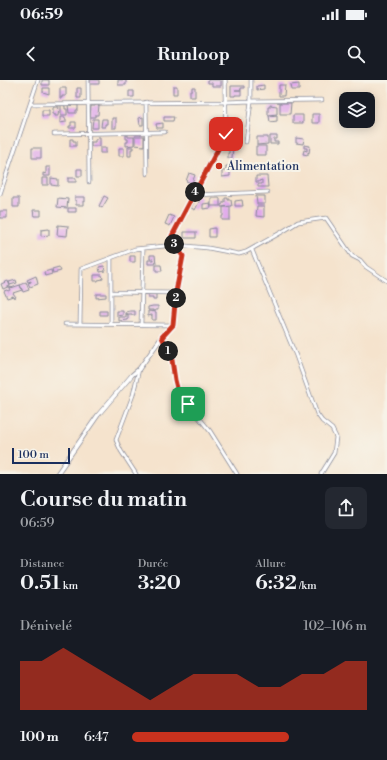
<!DOCTYPE html>
<html lang="fr">
<meta charset="utf-8">
<style>
:root{--surface:#171b24;--page:#242831;--text:#f1f3f6;--muted:#9ea1a6;--accent:#c8321e}
body{margin:0;font-family:"Libre Bodoni",serif;background:var(--page);color:var(--text);height:100vh;display:flex;flex-direction:column;font-size:15px;white-space:nowrap}
*{box-sizing:border-box;margin:0}
p{font-size:13px;color:var(--muted)}
.icon{flex:none;width:22px;height:22px;fill:none;stroke:currentColor;stroke-width:2;stroke-linecap:round;stroke-linejoin:round}
.map{position:relative;height:394px;overflow:hidden}
.drawer{display:flex;flex-direction:column;background:var(--surface);flex:1}
.drawer>*{flex:none}
.controls{position:absolute;left:339px;top:12px;display:grid;gap:8px}
.controls a{display:grid;place-items:center;width:36px;height:36px;border-radius:8px;background:var(--surface);box-shadow:0 2px 10px #0003;font-size:20px}
.scale{position:absolute;left:12px;bottom:10px;width:58px;box-sizing:border-box;padding-left:4px;border:2px solid #1b2f5e;border-top:0;font-size:11px;line-height:14px;white-space:nowrap;color:#1b2f5e;-webkit-text-stroke:3px #f7f3e8;paint-order:stroke}
.pin{position:absolute;display:grid;place-items:center;width:34px;height:34px;color:#fff;margin:-17px;border-radius:8px;box-shadow:0 2px 6px #0006}
.km{position:absolute;width:20px;height:20px;margin:-10px;border-radius:50%;background:#222;color:#fff;font-size:11px;line-height:20px;text-align:center}
.round{display:grid;place-items:center;flex:none;width:42px;height:42px;border-radius:8px;background:var(--page)}
.head{display:flex;align-items:center;justify-content:space-between;height:68px;padding:0 20px}
h1{font-size:22px;font-weight:600;line-height:30px}
.figures{display:grid;grid-template-columns:repeat(3,1fr);gap:6px;height:68px;padding:4px 20px}
.figures div{display:grid;align-content:center}
.figures b{font-size:20px;font-weight:600}
.figures small{font-size:11px;font-weight:400}
.figures p{font-size:11px}
.chart{height:112px;padding:8px 20px}
.chart p{display:flex;justify-content:space-between}
.chart svg{width:100%;height:72px;margin-top:4px;fill:var(--accent);opacity:.7}
ul{padding:0 20px;list-style:none;font-size:13px}
li{display:grid;grid-template-columns:64px 48px 1fr;align-items:center;height:30px}
li i{height:10px;border-radius:5px;background:var(--accent)}
.status{display:flex;justify-content:space-between;align-items:center;height:28px;padding:0 20px;background:var(--surface);direction:ltr}
.status svg{height:11px;fill:currentColor}
header{display:flex;justify-content:space-between;align-items:center;height:52px;padding:0 20px;background:var(--surface);font-size:18px;font-weight:600}
.map>svg:first-child{display:block}
.building{fill:#e0a9eb}
.lines{fill:none;stroke-linecap:round;stroke-linejoin:round}
.minor-casing{stroke:#888996;stroke-width:4.5}
.tertiary-casing{stroke:#888996;stroke-width:5}
.minor{stroke:#fff;stroke-width:3}
.tertiary{stroke:#fff;stroke-width:3.5}
.route-casing{stroke:#fff;stroke-width:8}
.route{stroke:#c8321e;stroke-width:5}
.poi-dot{fill:#c8321e;stroke:#f7f3e8;stroke-width:1.5}
.labels{text-anchor:middle;stroke-width:4;stroke-linejoin:round;paint-order:stroke}
.poi-label{font-size:12px;fill:#1b2f5e;stroke:#f7f3e8;text-anchor:start}
</style>
<div class="status"><b>06:59</b><svg viewBox="0 0 49 12"><path d="M0 12V9h3v3zM5 12V6h3v6zM10 12V3h3v9zM15 12V0h3v12zM26 1h20v11H26zM47 4h2v5h-2z"/></svg></div>
<header><svg class="icon" aria-label="back" viewBox="0 0 24 24"><path d="M15 5l-7 7 7 7"/></svg>Runloop<svg class="icon" aria-label="search" viewBox="0 0 24 24"><circle cx="10" cy="10" r="6"/><path d="M15 15l6 6"/></svg></header>
<div class="map">
<svg width="387" height="394" viewBox="0 0 387 394">
<rect width="100%" height="100%" fill="#f7f3e8"/>
<filter id="ink" filterUnits="userSpaceOnUse"><feTurbulence type="fractalNoise" baseFrequency=".025" numOctaves="2"/><feDisplacementMap in="SourceGraphic" scale="8" xChannelSelector="R" yChannelSelector="G"/><feConvolveMatrix kernelMatrix="1 2 1 2 8 2 1 2 1" color-interpolation-filters="sRGB"/></filter>
<filter id="wash" filterUnits="userSpaceOnUse"><feTurbulence type="fractalNoise" baseFrequency=".012" numOctaves="4" result="noise"/><feDisplacementMap in="SourceGraphic" scale="16" xChannelSelector="R" yChannelSelector="G"/><feGaussianBlur stdDeviation="0.9" result="paint"/><feColorMatrix in="noise" values="0 0 0 0 0 0 0 0 0 0 0 0 0 0 0 0 0 1.4 0 .05"/><feComposite in="paint" operator="in"/></filter>
<g filter="url(#wash)">
<rect width="100%" height="100%" fill="#f5e3cd"/>
<g id="blocks">
<!-- building -->
<path class="building" d="M 42,0 L 49,0 L 49,5 L 42,5 Z
M 90,0 L 99,0 L 99,4 L 90,4 Z
M 118,0 L 126,0 L 126,5 L 118,5 Z
M 208,0 L 221,0 L 221,6 L 212,6 L 212,3 L 208,3 Z
M 299,4 L 299,10 L 291,10 L 290,5 Z
M 264,5 L 264,9 L 257,10 L 257,6 Z
M 279,5 L 285,5 L 284,16 L 279,16 Z
M 173,6 L 177,6 L 177,14 L 173,14 Z
M 231,6 L 245,6 L 245,8 L 241,8 L 241,10 L 235,10 L 241,10 L 241,15 L 235,15 L 235,16 L 231,16 Z
M 192,7 L 195,7 L 195,17 L 190,17 L 190,10 L 192,10 Z
M 43,8 L 49,8 L 49,14 L 43,12 Z
M 60,8 L 66,8 L 66,16 L 62,16 L 62,18 L 60,18 Z
M 77,8 L 81,8 L 81,18 L 77,18 Z
M 129,11 L 134,11 L 134,17 L 129,17 Z
M 280,23 L 291,23 L 290,34 L 280,34 Z
M 57,25 L 59,25 L 58,36 L 55,36 L 55,34 L 52,34 L 52,32 L 53,32 L 53,27 L 57,27 Z
M 61,25 L 65,26 L 65,29 L 67,29 L 67,35 L 61,35 Z
M 68,25 L 78,25 L 78,30 L 76,30 L 76,33 L 69,33 Z
M 95,25 L 99,25 L 98,35 L 95,35 L 95,37 L 90,37 L 91,26 L 95,26 Z
M 270,25 L 277,26 L 277,34 L 268,35 L 268,27 L 270,27 Z
M 42,30 L 49,30 L 49,36 L 42,36 Z
M 312,34 L 319,34 L 319,43 L 312,43 Z
M 277,35 L 277,41 L 270,42 L 269,36 Z
M 293,35 L 303,35 L 303,43 L 293,43 Z
M 60,37 L 65,37 L 65,39 L 66,39 L 66,42 L 60,43 Z
M 143,37 L 143,45 L 140,45 L 139,38 Z
M 164,37 L 174,37 L 173,41 L 164,41 Z
M 112,38 L 116,38 L 116,48 L 112,48 Z
M 93,39 L 98,39 L 98,48 L 92,48 Z
M 102,39 L 107,39 L 107,44 L 105,44 L 105,47 L 101,47 Z
M 71,42 L 76,42 L 76,48 L 69,48 L 69,46 L 71,46 Z
M 163,43 L 163,48 L 157,48 L 156,44 Z
M 126,55 L 128,55 L 128,57 L 134,57 L 134,65 L 126,66 L 126,62 L 128,62 L 128,59 L 126,59 Z
M 135,56 L 144,56 L 144,66 L 135,65 Z
M 270,56 L 277,56 L 277,59 L 274,59 L 274,62 L 278,62 L 278,64 L 270,64 Z
M 98,57 L 100,57 L 100,66 L 91,66 L 91,62 L 95,62 L 95,59 L 98,59 Z
M 232,57 L 235,58 L 231,66 L 228,64 Z
M 257,57 L 268,57 L 268,64 L 257,65 Z
M 296,58 L 304,59 L 303,64 L 296,63 Z
M 70,59 L 73,59 L 73,61 L 76,61 L 76,66 L 70,66 Z
M 304,65 L 310,66 L 309,73 L 308,72 L 308,75 L 303,74 L 304,70 L 307,71 L 307,68 L 304,68 Z
M 256,66 L 266,66 L 266,75 L 256,75 Z
M 128,67 L 133,67 L 133,69 L 131,69 L 131,76 L 128,76 Z
M 229,67 L 233,67 L 232,78 L 228,78 L 228,73 L 229,73 Z
M 32,68 L 41,68 L 41,78 L 32,78 Z
M 100,68 L 106,68 L 106,73 L 100,73 Z
M 119,68 L 124,68 L 124,76 L 119,76 Z
M 226,86 L 232,86 L 233,90 L 226,90 Z
M 46,87 L 50,87 L 50,96 L 43,96 L 43,93 L 46,94 Z
M 77,89 L 82,89 L 82,96 L 77,96 Z
M 222,91 L 230,91 L 230,96 L 222,97 Z
M 189,93 L 195,95 L 192,103 L 186,101 Z
M 256,96 L 267,96 L 268,107 L 258,107 L 258,104 L 262,104 L 262,100 L 259,101 L 259,102 L 256,102 Z
M 42,98 L 48,98 L 48,105 L 42,105 Z
M 51,98 L 58,99 L 58,106 L 51,105 Z
M 68,98 L 76,98 L 76,102 L 68,102 Z
M 104,116 L 108,118 L 102,128 L 99,126 Z
M 197,116 L 201,118 L 195,130 L 191,128 Z
M 256,116 L 265,116 L 265,124 L 257,124 Z
M 75,117 L 85,117 L 85,122 L 83,121 L 83,125 L 76,125 L 76,121 L 75,121 Z
M 13,118 L 19,118 L 19,127 L 13,127 Z
M 58,118 L 68,119 L 67,128 L 57,127 Z
M 211,118 L 220,118 L 220,126 L 211,126 Z
M 225,118 L 228,118 L 228,120 L 231,120 L 232,126 L 221,127 L 221,125 L 223,124 L 223,122 L 225,122 Z
M 242,120 L 243,126 L 235,126 L 235,121 Z
M 210,123 L 211,128 L 203,129 L 203,124 Z
M 257,126 L 264,126 L 264,137 L 256,136 Z
M 223,127 L 230,127 L 230,140 L 222,140 L 222,136 L 223,136 Z
M 68,128 L 76,128 L 76,132 L 68,132 Z
M 33,130 L 41,130 L 41,136 L 34,136 Z
M 0,131 L 7,131 L 7,138 L 0,138 Z
M 169,135 L 174,137 L 170,146 L 165,144 Z
M 58,145 L 68,146 L 67,156 L 57,155 Z
M 215,148 L 215,157 L 209,157 L 209,149 Z
M 49,149 L 49,155 L 41,156 L 41,150 Z
M 184,152 L 196,152 L 196,158 L 184,158 Z
M 150,175 L 155,175 L 156,184 L 148,184 L 148,180 L 153,180 L 153,179 L 150,179 Z
M 130,176 L 135,176 L 135,182 L 130,182 Z
M 156,185 L 161,185 L 162,191 L 156,191 Z
M 104,186 L 105,191 L 100,192 L 99,187 Z
M 59,187 L 61,191 L 53,193 L 52,189 Z
M 51,190 L 52,194 L 45,196 L 44,192 Z
M 94,195 L 102,195 L 103,199 L 98,200 L 98,201 L 94,201 Z
M 36,196 L 38,204 L 30,207 L 28,203 L 31,202 L 31,201 L 28,202 L 27,200 Z
M 16,200 L 17,203 L 10,205 L 9,202 Z
M 8,201 L 10,206 L 3,209 L 1,204 Z
M 26,202 L 29,210 L 23,212 L 20,205 Z
M 20,205 L 22,210 L 13,213 L 16,217 L 14,218 L 13,216 L 7,218 L 4,211 L 7,210 L 8,211 L 10,210 L 9,208 L 11,207 L 11,208 Z
M 96,214 L 106,214 L 106,217 L 96,218 Z
M 148,214 L 156,214 L 156,220 L 153,220 L 153,218 L 148,218 Z
M 153,226 L 158,226 L 158,230 L 155,230 L 155,231 L 153,231 L 153,230 L 148,230 L 148,227 Z
M 100,231 L 107,231 L 107,235 L 100,235 Z
M 117,231 L 123,231 L 123,235 L 117,236 Z
M 130,231 L 135,231 L 135,235 L 132,235 L 132,234 L 126,234 L 126,232 Z
M 148,231 L 156,232 L 156,240 L 152,240 L 152,235 L 148,236 Z
M 126,234 L 128,234 L 128,240 L 119,241 L 119,237 L 126,237 Z"/>
</g>
</g>
<g filter="url(#ink)">
<use href="#blocks" fill-opacity="0" stroke="#888996" stroke-width="1"/>
<g class="lines">
<defs>
<path id="minor" d="M 88,0 L 89,102
M 146,22 L 147,94
M 30,24 L 226,22 L 251,21 L 322,20
M 54,54 L 165,52
M 246,62 L 251,21 L 251,0
M 0,114 L 38,0
M 194,115 L 268,112
M 252,170 L 296,276 L 317,334 L 322,341 L 332,349 L 336,357 L 334,373 L 321,394
M 111,212 L 176,213
M 65,244 L 173,245
M 80,244 L 81,189 L 135,169 L 175,165 L 208,168 L 239,174 L 246,172 L 282,152 L 298,142 L 326,138 L 352,176 L 360,180 L 366,187 L 387,201
M 111,244 L 111,178
M 141,244 L 143,169
M 162,257 L 172,280 L 175,300 L 178,312 L 210,351 L 237,394
M 136,394 L 121,371 L 116,360 L 133,315 L 139,289"/>
<path id="tertiary" d="M 57,394 L 98,335 L 132,295 L 139,289 L 162,257 L 173,245 L 176,213 L 183,176 L 175,165 L 172,156 L 226,54 L 225,0"/>
</defs>
<!-- minor casing -->
<use href="#minor" class="minor-casing"/>
<!-- tertiary casing -->
<use href="#tertiary" class="tertiary-casing"/>
<!-- minor -->
<use href="#minor" class="minor"/>
<!-- tertiary -->
<use href="#tertiary" class="tertiary"/>
</g>
</g>
<g class="lines" filter="url(#ink)">
<defs>
<path id="route" d="M 188,324 L 178,312 L 175,300 L 172,280 L 162,257 L 173,245 L 176,212 L 183,176 L 175,165 L 172,156 L 226,54"/>
</defs>
<!-- route casing -->
<use href="#route" class="route-casing"/>
<!-- route -->
<use href="#route" class="route"/>
</g>
<!-- markers -->
<circle class="poi-dot" cx="219" cy="86" r="4"/>
<g class="labels">
<!-- poi labels -->
<g class="poi-label">
<text x="227" y="90">Alimentation</text>
</g>
</g>
</svg>
<div class="controls">
<a><svg class="icon" aria-label="layers" viewBox="0 0 24 24"><path d="M12 4l9 5-9 5-9-5zM3 14l9 5 9-5"/></svg></a>
</div>
<div class="scale">100 m</div>
<div class="pin" style="left:188px;top:324px;background:#1e9e55"><svg class="icon" aria-label="arrive" viewBox="0 0 24 24"><path d="M6 21V4h12l-3 4 3 4H6"/></svg></div>
<div class="pin" style="left:226px;top:54px;background:#d93025"><svg class="icon" aria-label="check" viewBox="0 0 24 24"><path d="M5 12l5 5 9-10"/></svg></div>
<b class="km" style="left:168px;top:271px">1</b>
<b class="km" style="left:176px;top:218px">2</b>
<b class="km" style="left:174px;top:164px">3</b>
<b class="km" style="left:195px;top:112px">4</b>
</div>
<section class="drawer">
<div class="head"><div><h1>Course du matin</h1><p>06:59</p></div><a class="round"><svg class="icon" aria-label="share" viewBox="0 0 24 24"><path d="M12 15V3M7 8l5-5 5 5M5 13v7h14v-7"/></svg></a></div>
<div class="figures">
<div><p>Distance</p><b>0.51<small> km</small></b></div>
<div><p>Durée</p><b>3:20</b></div>
<div><p>Allure</p><b>6:32<small> /km</small></b></div>
</div>
<div class="chart"><p><span>Dénivelé</span>102–106 m</p>
<svg viewBox="0 0 160 44" preserveAspectRatio="none"><path d="M0 44V14L10 14L20 6L30 14L40 22L50 30L60 38L70 30L80 22L90 22L100 22L110 30L120 30L130 22L140 22L150 14L160 14V44z"/></svg>
</div>
<ul>
<li><b>100 m</b>6:47<i style="width:67%"></i></li>
</ul>
</section>
